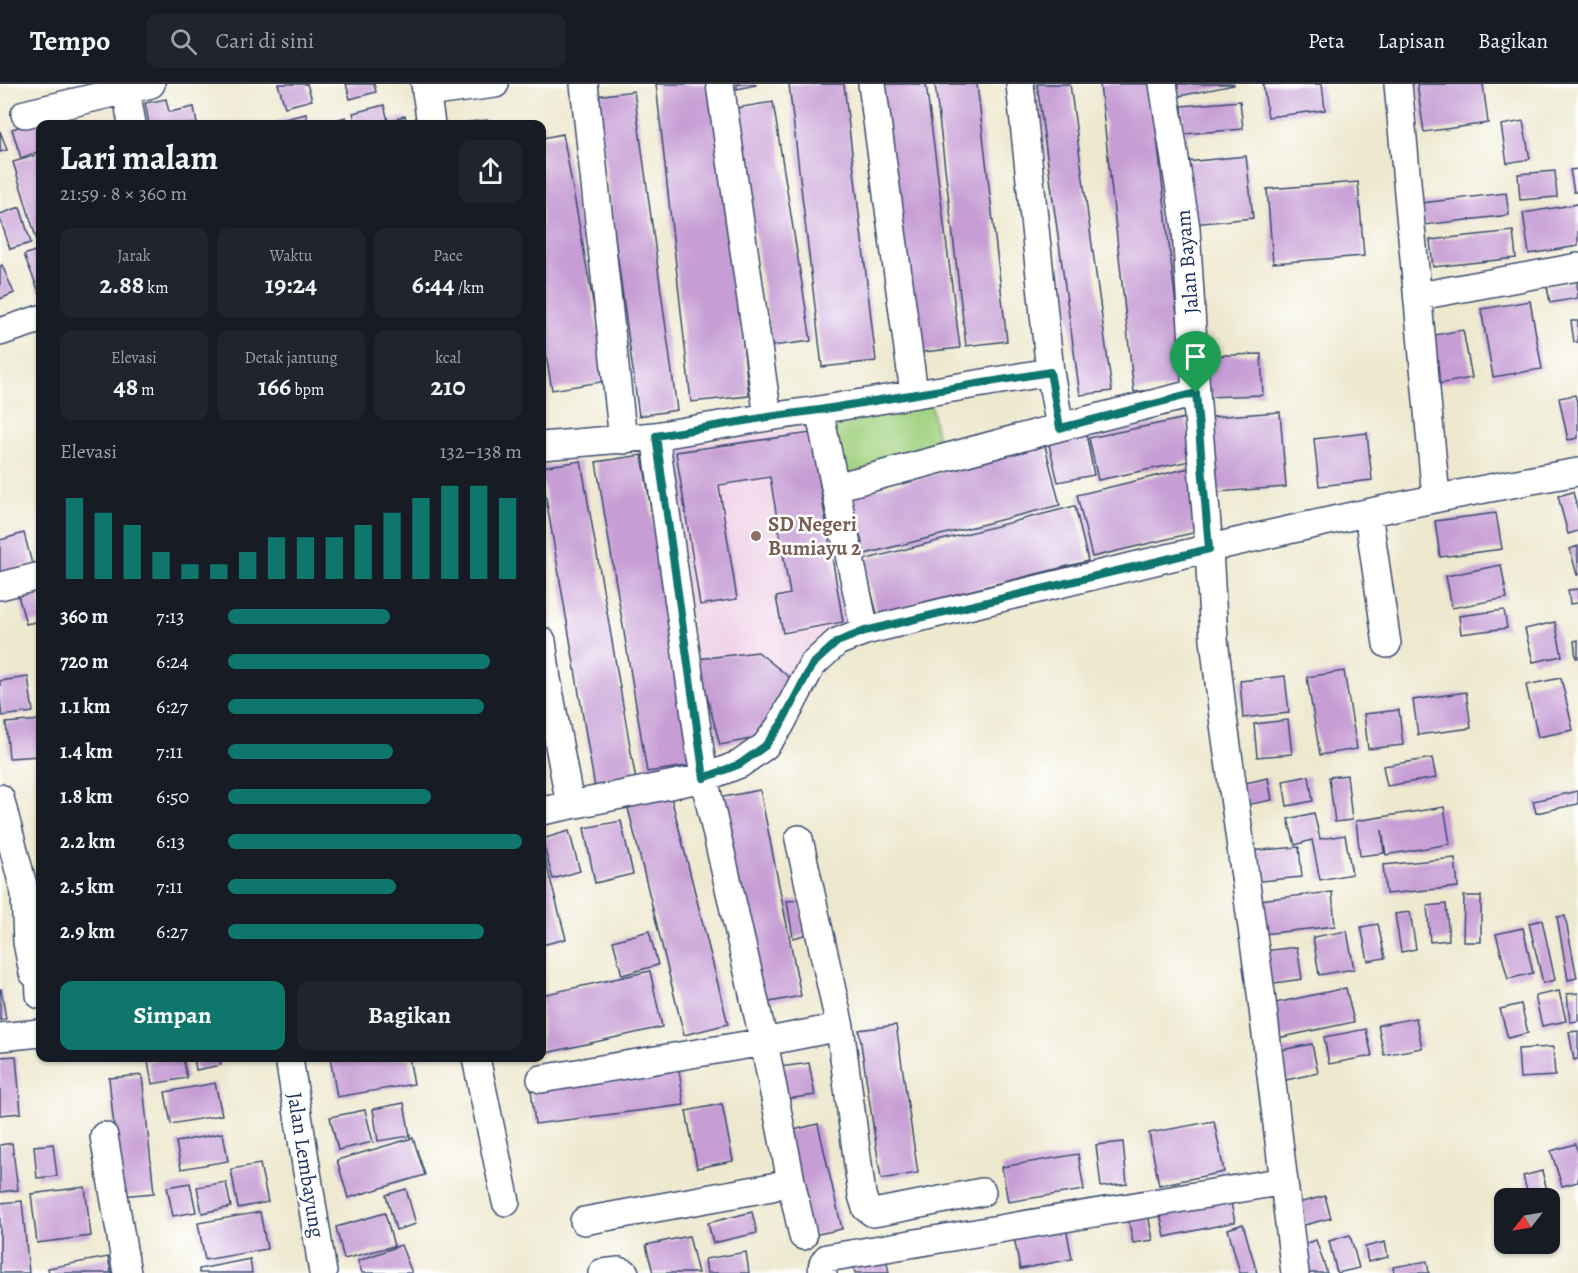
<!DOCTYPE html>
<html lang="id">
<meta charset="utf-8">
<style>
:root{--surface:#171b24;--page:#20242c;--text:#f1f3f6;--muted:#9ea1a6;--line:#363941;--accent:#0f766e}
body{margin:0;font-family:Alegreya,serif;background:var(--page);color:var(--text);height:100vh;display:flex;flex-direction:column;font-size:22px;white-space:nowrap}
*{box-sizing:border-box;margin:0}
p{font-size:20px;color:var(--muted)}
.icon{flex:none;width:33px;height:33px;fill:none;stroke:currentColor;stroke-width:2;stroke-linecap:round;stroke-linejoin:round}
.map{position:relative;flex:1;overflow:hidden}
.side{position:absolute;left:36px;top:36px;width:510px;height:942px;display:flex;flex-direction:column;background:var(--surface);border-radius:12px;box-shadow:0 2px 4px #0004}
.side>*{flex:none}
.needle{width:39px;rotate:239deg}
.controls{position:absolute;left:1494px;top:1104px;display:grid;gap:12px}
.controls a{display:grid;place-items:center;width:66px;height:66px;border-radius:12px;background:var(--surface);box-shadow:0 2px 4px #0004;font-size:30px}
.pin{position:absolute;display:grid;place-items:center;width:51px;height:51px;color:#fff;margin:-62px -26px;border-radius:50% 50% 50% 0;rotate:-45deg;box-shadow:0 0 6px #0007}
.pin .icon{rotate:45deg}
.round{display:grid;place-items:center;flex:none;width:63px;height:63px;border-radius:12px;background:var(--page)}
.head{display:flex;align-items:center;justify-content:space-between;height:102px;padding:0 24px}
h1{font-size:33px;font-weight:600;line-height:45px}
.metrics{display:grid;grid-template-columns:repeat(3,1fr);gap:9px;height:102px;padding:6px 24px}
.metrics div{display:grid;align-content:center;border-radius:12px;background:var(--page);text-align:center}
.metrics b{font-size:26px;font-weight:600}
.metrics small{font-size:16px;font-weight:400}
.metrics p{font-size:16px}
.chart{height:168px;padding:12px 24px}
.chart p{display:flex;justify-content:space-between}
.chart svg{width:100%;height:108px;margin-top:6px;stroke:var(--accent);stroke-width:6}
.primary-button{display:flex;gap:12px;margin-top:auto;padding:12px 24px}
.primary-button a{flex:1;height:69px;border-radius:12px;background:var(--accent);color:#fff;font-size:24px;font-weight:600;line-height:69px;text-align:center}
.primary-button a+a{background:var(--page);color:var(--text)}
ul{padding:0 24px;list-style:none;font-size:20px}
li{display:grid;grid-template-columns:96px 72px 1fr;align-items:center;height:45px}
li i{height:15px;border-radius:8px;background:var(--accent)}
header{display:flex;align-items:center;gap:36px;box-sizing:border-box;height:84px;padding:0 30px;background:var(--surface);border-bottom:2px solid var(--line)}
header strong{font-size:28px}
nav{display:flex;gap:33px;margin-inline-start:auto;font-size:21px}
.search{width:420px;height:54px;background:var(--page);display:flex;align-items:center;gap:15px;box-sizing:border-box;padding:0 21px;border-radius:12px;color:var(--muted);font-size:22px}
.map>svg:first-child{display:block}
.built{fill:#efd0e6}
.green{fill:#a2d281;stroke:#5e8070;stroke-width:1.5}
.building{fill:#c69dd4}
.lines{fill:none;stroke-linecap:round;stroke-linejoin:round}
.street-casing{stroke:#3a4b6f;stroke-width:30}
.street{stroke:#fff;stroke-width:27}
.route-casing{stroke:#fff;stroke-width:12}
.route{stroke:#0f766e;stroke-width:8}
.education-dot{fill:#8d6e63;stroke:#fff;stroke-width:2}
.labels{text-anchor:middle;stroke-width:5;stroke-linejoin:round;paint-order:stroke}
.street-label{font-size:21px;fill:#1b2f5e;stroke:#fff}
.education-label{font-size:21px;font-weight:bold;fill:#785e54;stroke:#fff;text-anchor:start}
</style>
<header>
<strong>Tempo</strong>
<div class="search"><svg class="icon" aria-label="search" viewBox="0 0 24 24"><circle cx="10" cy="10" r="6"/><path d="M15 15l6 6"/></svg>Cari di sini</div>
<nav><a>Peta</a><a>Lapisan</a><a>Bagikan</a></nav>
</header>
<div class="map">
<svg width="1578" height="1189" viewBox="0 0 1578 1189">
<rect width="100%" height="100%" fill="#fff"/>
<filter id="ink" filterUnits="userSpaceOnUse"><feTurbulence type="fractalNoise" baseFrequency=".0167" numOctaves="2"/><feDisplacementMap in="SourceGraphic" scale="12" xChannelSelector="R" yChannelSelector="G"/><feConvolveMatrix kernelMatrix="1 2 1 2 8 2 1 2 1" color-interpolation-filters="sRGB"/></filter>
<filter id="wash" filterUnits="userSpaceOnUse"><feTurbulence type="fractalNoise" baseFrequency=".008" numOctaves="4" result="noise"/><feDisplacementMap in="SourceGraphic" scale="24" xChannelSelector="R" yChannelSelector="G"/><feGaussianBlur stdDeviation="1.35" result="paint"/><feColorMatrix in="noise" values="0 0 0 0 0 0 0 0 0 0 0 0 0 0 0 0 0 1.4 0 .05"/><feComposite in="paint" operator="in"/></filter>
<g filter="url(#wash)">
<rect width="100%" height="100%" fill="#ede8ce"/>
<!-- built -->
<path class="built" d="M 810,342 L 849,540 L 823,549 L 809,563 L 794,597 L 758,568 L 697,575 L 666,365 Z"/>
<!-- green -->
<path class="green" d="M 930,316 L 940,367 L 842,394 L 830,333 Z"/>
<g id="blocks">
<!-- building -->
<path class="building" d="M 278,0 L 307,0 L 312,16 L 285,23 Z
M 346,0 L 374,0 L 376,8 L 350,15 Z
M 656,0 L 714,0 L 749,312 L 691,318 Z
M 737,0 L 756,0 L 756,1 L 737,5 Z
M 789,0 L 844,0 L 876,277 L 822,283 Z
M 879,0 L 926,0 L 960,264 L 914,269 Z
M 935,0 L 977,0 L 1007,257 L 966,262 Z
M 1037,0 L 1070,0 L 1112,307 L 1080,311 Z
M 1100,0 L 1151,0 L 1185,302 L 1134,308 Z
M 1176,0 L 1234,0 L 1234,1 L 1179,12 Z
M 1263,0 L 1322,0 L 1325,26 L 1268,33 Z
M 1417,0 L 1483,0 L 1488,39 L 1424,48 Z
M 634,7 L 677,326 L 639,332 L 596,12 Z
M 166,15 L 169,28 L 194,23 L 197,40 L 149,40 L 145,19 Z
M 1240,17 L 1243,45 L 1184,50 L 1182,22 Z
M 773,18 L 811,257 L 772,262 L 736,24 Z
M 384,21 L 388,37 L 405,32 L 408,40 L 356,40 L 353,29 Z
M 306,30 L 308,40 L 277,40 L 276,37 Z
M 54,32 L 57,40 L 40,40 L 40,67 L 21,74 L 12,45 Z
M 346,33 L 348,40 L 320,40 Z
M 487,36 L 487,40 L 462,40 L 462,39 Z
M 1523,37 L 1530,75 L 1507,79 L 1501,41 Z
M 0,47 L 7,66 L 0,68 Z
M 563,50 L 607,297 L 552,306 L 542,248 L 542,54 Z
M 40,70 L 40,159 L 38,160 L 13,78 Z
M 1246,72 L 1253,134 L 1193,140 L 1186,78 Z
M 1578,85 L 1578,108 L 1574,108 L 1570,86 Z
M 1555,87 L 1557,113 L 1520,116 L 1518,90 Z
M 1358,98 L 1364,172 L 1273,179 L 1267,105 Z
M 1506,109 L 1509,131 L 1424,141 L 1422,119 Z
M 1578,120 L 1578,162 L 1529,170 L 1523,129 Z
M 20,123 L 31,159 L 10,165 L 0,134 L 0,130 Z
M 1513,147 L 1516,174 L 1433,183 L 1430,156 Z
M 40,165 L 40,210 L 24,171 Z
M 2,181 L 14,209 L 0,215 L 0,182 Z
M 1577,197 L 1578,214 L 1550,219 L 1547,202 Z
M 1530,217 L 1542,285 L 1493,293 L 1481,225 Z
M 1571,237 L 1578,237 L 1578,258 L 1574,258 Z
M 1463,246 L 1472,294 L 1433,301 L 1423,253 Z
M 1261,270 L 1263,311 L 1203,313 L 1201,272 Z
M 1575,311 L 1578,322 L 1578,354 L 1568,356 L 1559,314 Z
M 1280,328 L 1286,403 L 1217,408 L 1212,333 Z
M 1186,334 L 1195,376 L 1098,396 L 1089,354 Z
M 811,349 L 843,538 L 783,549 L 776,513 L 790,510 L 770,393 L 719,401 L 737,515 L 700,521 L 676,368 Z
M 1086,349 L 1094,391 L 1058,398 L 1048,356 Z
M 1367,349 L 1372,396 L 1319,402 L 1314,355 Z
M 1045,362 L 1060,421 L 865,470 L 850,412 Z
M 642,371 L 694,681 L 647,688 L 596,378 Z
M 581,377 L 636,697 L 595,704 L 542,390 L 542,383 Z
M 1189,384 L 1205,446 L 1092,473 L 1077,411 Z
M 1573,408 L 1578,427 L 1578,447 L 1568,450 L 1558,412 Z
M 1075,422 L 1088,477 L 877,530 L 863,476 Z
M 1496,429 L 1502,465 L 1440,473 L 1435,437 Z
M 24,449 L 32,480 L 0,489 L 0,456 Z
M 1578,462 L 1578,491 L 1577,491 L 1570,465 Z
M 1501,481 L 1507,514 L 1452,524 L 1446,492 Z
M 40,505 L 40,537 L 26,540 L 18,511 Z
M 1578,505 L 1578,519 L 1570,520 L 1568,506 Z
M 1504,526 L 1507,544 L 1461,550 L 1459,532 Z
M 1555,538 L 1562,572 L 1533,578 L 1525,545 Z
M 1578,556 L 1578,574 L 1576,574 L 1574,557 Z
M 758,568 L 794,597 L 766,652 L 720,661 L 697,575 Z
M 1344,587 L 1357,665 L 1320,671 L 1307,593 Z
M 1285,592 L 1289,629 L 1243,634 L 1240,597 Z
M 28,593 L 33,628 L 2,632 L 0,615 L 0,597 Z
M 1561,594 L 1573,646 L 1538,653 L 1526,601 Z
M 1466,608 L 1471,644 L 1418,651 L 1413,616 Z
M 1399,626 L 1403,661 L 1368,665 L 1364,630 Z
M 40,636 L 40,672 L 9,674 L 6,639 Z
M 1288,636 L 1292,670 L 1257,673 L 1254,640 Z
M 1432,674 L 1436,694 L 1387,702 L 1383,682 Z
M 1347,691 L 1352,736 L 1335,738 L 1329,693 Z
M 1309,692 L 1313,717 L 1287,722 L 1283,697 Z
M 1268,694 L 1272,716 L 1246,721 L 1241,700 Z
M 760,706 L 801,912 L 759,920 L 718,714 Z
M 1578,707 L 1578,720 L 1536,729 L 1533,717 Z
M 670,709 L 728,940 L 684,951 L 627,720 Z
M 1444,723 L 1450,760 L 1386,771 L 1382,746 L 1384,769 L 1360,772 L 1356,737 Z
M 1314,729 L 1320,755 L 1345,751 L 1352,790 L 1320,796 L 1312,756 L 1295,761 L 1288,735 Z
M 621,737 L 633,790 L 595,799 L 584,744 Z
M 569,747 L 580,787 L 553,795 L 542,755 Z
M 1299,763 L 1302,793 L 1251,798 L 1249,767 Z
M 544,771 L 566,855 L 542,861 L 542,772 Z
M 1455,774 L 1458,803 L 1386,810 L 1383,781 Z
M 1332,808 L 1335,842 L 1263,850 L 1259,816 Z
M 1464,812 L 1481,812 L 1481,858 L 1463,858 Z
M 800,816 L 805,851 L 793,854 L 787,817 Z
M 1446,820 L 1449,856 L 1430,858 L 1427,822 Z
M 1410,828 L 1416,865 L 1401,868 L 1395,830 Z
M 1565,832 L 1577,894 L 1568,896 L 1557,833 Z
M 1542,836 L 1555,896 L 1543,899 L 1529,839 Z
M 1378,840 L 1385,874 L 1368,877 L 1361,843 Z
M 1523,844 L 1533,889 L 1508,895 L 1496,850 Z
M 649,847 L 658,881 L 622,891 L 613,857 Z
M 1347,847 L 1354,885 L 1319,891 L 1313,853 Z
M 1297,863 L 1302,895 L 1268,900 L 1262,867 Z
M 650,887 L 662,943 L 542,970 L 542,911 Z
M 1346,904 L 1354,938 L 1273,955 L 1266,921 Z
M 0,905 L 1,905 L 6,935 L 0,936 Z
M 1559,907 L 1566,937 L 1542,942 L 1535,912 Z
M 1578,909 L 1578,937 L 1570,938 L 1567,910 Z
M 1521,920 L 1528,949 L 1508,954 L 1500,925 Z
M 1416,934 L 1422,964 L 1384,971 L 1378,941 Z
M 896,941 L 918,1089 L 881,1095 L 859,946 Z
M 1366,945 L 1372,972 L 1329,980 L 1324,953 Z
M 1578,947 L 1578,975 L 1574,976 L 1569,948 Z
M 1312,960 L 1318,989 L 1277,998 L 1271,968 Z
M 1553,963 L 1555,992 L 1520,994 L 1518,965 Z
M 16,972 L 21,1029 L 0,1031 L 0,973 Z
M 166,974 L 183,974 L 187,994 L 152,1000 L 148,977 Z
M 194,974 L 219,974 L 221,981 L 196,986 Z
M 330,974 L 409,974 L 414,1000 L 337,1013 Z
M 809,979 L 815,1011 L 779,1016 L 773,984 Z
M 679,986 L 684,1021 L 535,1040 L 531,1005 Z
M 142,991 L 154,1109 L 121,1112 L 109,994 Z
M 215,999 L 222,1031 L 171,1040 L 165,1008 Z
M 404,1019 L 410,1052 L 378,1057 L 373,1025 Z
M 722,1020 L 733,1077 L 697,1084 L 686,1027 Z
M 365,1026 L 373,1058 L 338,1066 L 330,1033 Z
M 1214,1037 L 1224,1088 L 1159,1101 L 1149,1049 Z
M 818,1040 L 842,1145 L 809,1152 L 785,1048 Z
M 223,1049 L 228,1077 L 181,1085 L 176,1058 Z
M 413,1054 L 425,1091 L 348,1114 L 337,1076 Z
M 1123,1058 L 1127,1100 L 1101,1103 L 1096,1061 Z
M 12,1059 L 18,1106 L 0,1108 L 0,1061 Z
M 53,1060 L 57,1092 L 37,1094 L 34,1062 Z
M 1575,1060 L 1578,1068 L 1578,1098 L 1562,1102 L 1551,1067 Z
M 1078,1070 L 1084,1106 L 1008,1118 L 1002,1083 Z
M 260,1080 L 268,1118 L 238,1124 L 231,1085 Z
M 1542,1087 L 1549,1114 L 1529,1114 L 1523,1092 Z
M 226,1098 L 231,1123 L 202,1129 L 197,1103 Z
M 190,1099 L 196,1128 L 173,1132 L 167,1103 Z
M 85,1103 L 91,1152 L 37,1159 L 31,1110 Z
M 406,1105 L 416,1140 L 396,1146 L 386,1111 Z
M 1229,1109 L 1235,1138 L 1165,1153 L 1159,1124 Z
M 1325,1112 L 1331,1134 L 1297,1143 L 1291,1121 Z
M 22,1117 L 29,1189 L 0,1189 L 0,1119 Z
M 1550,1119 L 1556,1143 L 1550,1145 Z
M 1147,1125 L 1153,1156 L 1133,1159 L 1127,1128 Z
M 260,1128 L 267,1165 L 205,1176 L 198,1139 Z
M 752,1128 L 757,1149 L 713,1159 L 708,1139 Z
M 385,1129 L 394,1162 L 344,1175 L 336,1143 Z
M 1243,1140 L 1257,1189 L 1240,1189 L 1228,1145 Z
M 1066,1143 L 1072,1175 L 1020,1185 L 1014,1153 Z
M 1350,1151 L 1359,1184 L 1337,1189 L 1329,1157 Z
M 689,1152 L 698,1189 L 653,1189 L 646,1161 Z
M 1316,1156 L 1327,1189 L 1304,1189 L 1295,1163 Z
M 1385,1158 L 1388,1173 L 1368,1178 L 1365,1163 Z
M 401,1161 L 412,1189 L 362,1189 L 358,1177 Z
M 746,1168 L 749,1189 L 707,1189 L 705,1175 Z
M 108,1173 L 111,1189 L 49,1189 L 48,1184 Z
M 886,1174 L 889,1189 L 855,1189 L 853,1179 Z
M 250,1175 L 252,1189 L 199,1189 L 199,1185 Z
M 1427,1177 L 1429,1189 L 1394,1189 L 1393,1183 Z"/>
</g>
</g>
<g filter="url(#ink)">
<use href="#blocks" fill-opacity="0" stroke="#3a4b6f" stroke-width="1.5"/>
<g class="lines">
<defs>
<path id="street" d="M 125,0 L 132,40
M 425,0 L 431,40
M 584,0 L 623,356
M 720,0 L 768,333
M 872,0 L 914,309
M 1020,0 L 1050,288 L 1060,343
M 1163,0 L 1186,144 L 1196,309 L 1209,465 L 1214,555 L 1223,633 L 1261,909 L 1295,1189
M 1398,0 L 1436,414
M 426,9 L 495,0
M 25,30 L 151,0
M 1419,212 L 1578,183
M 0,248 L 40,235
M 819,326 L 865,547
M 542,362 L 655,352 L 768,333 L 819,326 L 1050,288
M 836,403 L 1060,343 L 1196,309
M 1368,429 L 1387,560
M 0,502 L 40,492
M 542,557 L 547,595 L 570,721
M 0,714 L 25,809 L 27,858 L 33,889 L 39,893 L 40,911
M 542,727 L 704,694 L 740,680 L 765,662 L 780,642 L 812,581 L 837,558 L 865,547 C 1102,490 1338,429 1578,388
M 799,755 L 840,943 L 862,1111 L 866,1124 L 873,1129 L 879,1128 L 982,1108
M 0,953 L 40,949
M 289,974 L 323,1189
M 476,974 L 506,1118
M 541,995 L 764,958 L 840,943
M 104,1052 L 127,1189
M 791,1097 L 803,1152
M 584,1137 L 772,1103 L 791,1097 L 764,958 L 704,694 L 655,352
M 602,1189 L 619,1187 L 625,1189
M 823,1189 C 821,1182 823,1179 827,1174 L 1284,1097"/>
</defs>
<!-- street casing -->
<use href="#street" class="street-casing"/>
<!-- street -->
<use href="#street" class="street"/>
</g>
</g>
<g class="lines" filter="url(#ink)">
<defs>
<path id="route" d="M 1050,288 L 1060,344 L 1196,309 L 1209,465 L 865,547 L 837,558 L 812,581 L 780,642 L 765,662 L 740,680 L 704,694 L 656,352 L 768,333 L 819,326 Z"/>
</defs>
<!-- route casing -->
<use href="#route" class="route-casing"/>
<!-- route -->
<use href="#route" class="route"/>
</g>
<!-- markers -->
<circle class="education-dot" cx="756" cy="452" r="6"/>
<g class="labels">
<!-- street labels -->
<g class="street-label">
<text transform="translate(1187 178) rotate(-95)" y="7">Jalan Bayam</text>
<text transform="translate(306 1081) rotate(81)" y="7">Jalan Lembayung</text>
</g>
<!-- education labels -->
<g class="education-label">
<text x="768" y="447">SD Negeri<tspan x="768" dy="24">Bumiayu 2</tspan></text>
</g>
</g>
</svg>
<div class="controls">
<a><svg class="needle" viewBox="-14 -14 28 28"><path d="M0-13l5 13h-10z" fill="#e53935"/><path d="M0 13l5-13h-10z" fill="#9ea1a6"/></svg></a>
</div>
<div class="pin" style="left:1196px;top:309px;background:#1e9e55"><svg class="icon" aria-label="arrive" viewBox="0 0 24 24"><path d="M6 21V4h12l-3 4 3 4H6"/></svg></div>
<section class="side">
<div class="head"><div><h1>Lari malam</h1><p>21:59 · 8 × 360 m</p></div><a class="round"><svg class="icon" aria-label="share" viewBox="0 0 24 24"><path d="M12 15V3M7 8l5-5 5 5M5 13v7h14v-7"/></svg></a></div>
<div class="metrics">
<div><p>Jarak</p><b>2.88<small> km</small></b></div>
<div><p>Waktu</p><b>19:24</b></div>
<div><p>Pace</p><b>6:44<small> /km</small></b></div>
</div>
<div class="metrics">
<div><p>Elevasi</p><b>48<small> m</small></b></div>
<div><p>Detak jantung</p><b>166<small> bpm</small></b></div>
<div><p>kcal</p><b>210</b></div>
</div>
<div class="chart"><p><span>Elevasi</span>132–138 m</p>
<svg viewBox="0 0 160 44" preserveAspectRatio="none"><path d="M5 44V11M15 44V17M25 44V22M35 44V33M45 44V38M55 44V38M65 44V33M75 44V27M85 44V27M95 44V27M105 44V22M115 44V17M125 44V11M135 44V6M145 44V6M155 44V11"/></svg>
</div>
<ul>
<li><b>360 m</b>7:13<i style="width:55%"></i></li>
<li><b>720 m</b>6:24<i style="width:89%"></i></li>
<li><b>1.1 km</b>6:27<i style="width:87%"></i></li>
<li><b>1.4 km</b>7:11<i style="width:56%"></i></li>
<li><b>1.8 km</b>6:50<i style="width:69%"></i></li>
<li><b>2.2 km</b>6:13<i style="width:100%"></i></li>
<li><b>2.5 km</b>7:11<i style="width:57%"></i></li>
<li><b>2.9 km</b>6:27<i style="width:87%"></i></li>
</ul>
<div class="primary-button"><a>Simpan</a><a>Bagikan</a></div>
</section>
</div>
